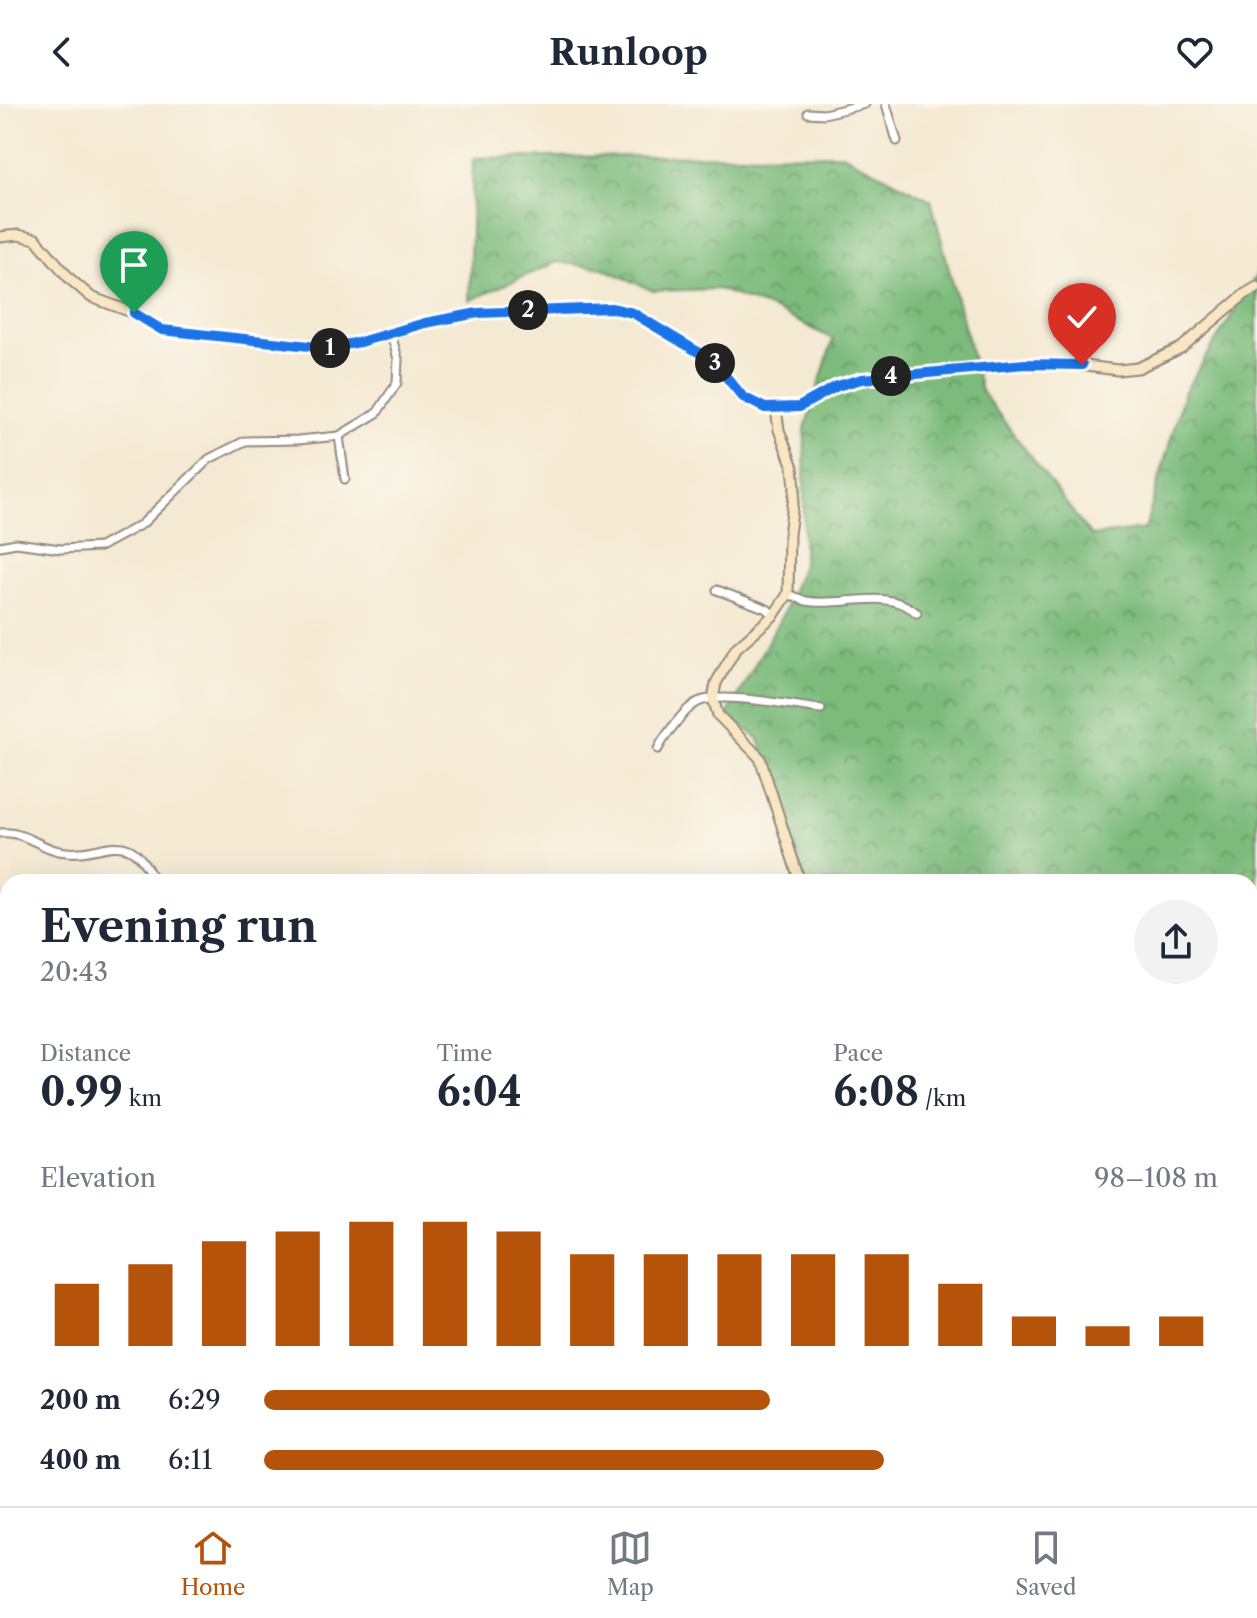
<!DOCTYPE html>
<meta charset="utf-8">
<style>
:root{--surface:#fff;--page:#f2f2f3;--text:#1f2937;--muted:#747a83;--line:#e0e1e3;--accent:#b45309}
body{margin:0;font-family:"Libre Caslon Text",serif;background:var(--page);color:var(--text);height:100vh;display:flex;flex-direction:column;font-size:30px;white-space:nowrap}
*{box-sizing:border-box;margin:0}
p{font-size:26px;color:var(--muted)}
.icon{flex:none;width:44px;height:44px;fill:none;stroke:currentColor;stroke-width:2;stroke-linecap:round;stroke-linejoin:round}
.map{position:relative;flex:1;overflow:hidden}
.side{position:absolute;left:0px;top:770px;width:1258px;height:632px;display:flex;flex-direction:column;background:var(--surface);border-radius:24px 24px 0 0;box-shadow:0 8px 32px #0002}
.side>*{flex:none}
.pin{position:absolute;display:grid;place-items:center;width:68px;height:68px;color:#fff;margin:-82px -34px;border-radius:50% 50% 50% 0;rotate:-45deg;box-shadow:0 0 8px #0007}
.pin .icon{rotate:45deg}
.km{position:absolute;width:40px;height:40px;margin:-20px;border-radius:50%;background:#222;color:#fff;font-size:22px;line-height:40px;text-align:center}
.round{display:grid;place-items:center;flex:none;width:84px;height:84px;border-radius:42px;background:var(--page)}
.head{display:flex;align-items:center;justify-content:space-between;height:136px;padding:0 40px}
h1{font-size:44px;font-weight:800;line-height:60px}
.stats{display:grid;grid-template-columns:repeat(3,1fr);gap:12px;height:136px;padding:8px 40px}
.stats div{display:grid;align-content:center}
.stats b{font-size:40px;font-weight:800}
.stats small{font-size:22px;font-weight:400}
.stats p{font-size:22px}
.chart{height:224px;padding:16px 40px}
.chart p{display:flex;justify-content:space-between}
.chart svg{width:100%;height:144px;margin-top:8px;stroke:var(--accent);stroke-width:6}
ul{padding:0 40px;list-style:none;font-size:26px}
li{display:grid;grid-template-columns:128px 96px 1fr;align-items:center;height:60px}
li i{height:20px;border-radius:10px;background:var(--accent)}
header{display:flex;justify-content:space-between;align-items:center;height:104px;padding:0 40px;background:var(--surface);font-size:36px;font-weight:800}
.dock{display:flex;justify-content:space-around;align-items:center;height:112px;border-top:2px solid var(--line);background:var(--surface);font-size:22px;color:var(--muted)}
.dock a{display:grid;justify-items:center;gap:4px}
.dock .selected{color:var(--accent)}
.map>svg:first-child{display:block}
.forest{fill:url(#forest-crowns);stroke:#537353;stroke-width:2}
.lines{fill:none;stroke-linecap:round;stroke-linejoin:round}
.street-casing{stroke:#908a7e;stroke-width:11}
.secondary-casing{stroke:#908a7e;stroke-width:13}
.street{stroke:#fff;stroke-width:7}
.secondary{stroke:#f9e7c3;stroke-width:9}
.route-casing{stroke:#fff;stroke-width:16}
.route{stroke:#1a73e8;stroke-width:10}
</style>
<header><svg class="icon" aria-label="back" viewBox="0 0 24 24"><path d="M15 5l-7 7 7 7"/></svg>Runloop<svg class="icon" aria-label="heart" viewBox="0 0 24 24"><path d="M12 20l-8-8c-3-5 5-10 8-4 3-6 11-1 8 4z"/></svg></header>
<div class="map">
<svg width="1257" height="1402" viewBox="0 0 1257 1402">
<defs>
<pattern id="forest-crowns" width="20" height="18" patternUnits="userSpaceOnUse" patternTransform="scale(2)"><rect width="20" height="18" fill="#7bbb7b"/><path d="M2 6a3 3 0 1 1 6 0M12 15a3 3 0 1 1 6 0" fill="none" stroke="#659865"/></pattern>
</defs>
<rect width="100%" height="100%" fill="#fbf7ec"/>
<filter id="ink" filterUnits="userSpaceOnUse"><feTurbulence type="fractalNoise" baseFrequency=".0125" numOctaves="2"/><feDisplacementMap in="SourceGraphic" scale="16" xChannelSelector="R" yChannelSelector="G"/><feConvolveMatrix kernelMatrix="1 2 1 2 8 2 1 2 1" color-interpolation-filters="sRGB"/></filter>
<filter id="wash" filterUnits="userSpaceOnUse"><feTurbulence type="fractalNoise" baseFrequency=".006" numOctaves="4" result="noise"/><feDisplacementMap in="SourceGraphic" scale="32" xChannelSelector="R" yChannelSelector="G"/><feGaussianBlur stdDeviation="1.8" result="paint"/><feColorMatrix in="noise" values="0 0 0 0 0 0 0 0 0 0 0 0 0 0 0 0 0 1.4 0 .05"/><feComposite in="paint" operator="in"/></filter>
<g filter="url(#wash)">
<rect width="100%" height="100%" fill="#f4e9d2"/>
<!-- forest -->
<path class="forest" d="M 842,50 L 931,96 L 981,287 L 1091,432 L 1145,425 L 1184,289 L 1257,170 L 1257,939 L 1250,950 L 1250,778 L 805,778 L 781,693 L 758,634 L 727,611 L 783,510 L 803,458 L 805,325 L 833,235 L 775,206 L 718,185 L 653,187 L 603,164 L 556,158 L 469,197 L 473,54 Z"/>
</g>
<g filter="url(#ink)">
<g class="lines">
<defs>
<path id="street" d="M 886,0 L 897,37
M 808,9 L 824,10 L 865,0
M 339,332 L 345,375
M 0,442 L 16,439 L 61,445 L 100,443 L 142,420 L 209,355 L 245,337 L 298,336 L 339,332 L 377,309 L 397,279 L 398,255 L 391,230
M 717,486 L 767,505 L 774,511
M 788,490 C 793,492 800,495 806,497 C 843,504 885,482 917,509
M 658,645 C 664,633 685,604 698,598 C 720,587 793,602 821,605
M 0,729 C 22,726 39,743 59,747 C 103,756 128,716 154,778
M 0,846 L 8,845
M 1250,1166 L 1257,1205
M 1250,1242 L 1257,1242
M 246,1394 L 252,1402
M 365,1394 L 374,1394
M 1141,1394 L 1142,1402
M 288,1402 L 300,1394
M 579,1402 L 579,1394
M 666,1402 L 670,1394
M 781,1402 L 786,1394
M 849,1402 L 849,1394"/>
<path id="secondary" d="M 0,133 L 18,131 L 36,135 L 70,175 L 91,193 L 134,209 L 162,226 L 328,244 L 360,238 L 425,219 L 478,209 L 611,204 L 633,209 L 713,257 L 743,293 L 765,304 L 799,303 L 837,282 L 862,275 L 1025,260 L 1069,260 L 1118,266 L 1138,264 L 1181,244 L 1245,190 L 1257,183
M 776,305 L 779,326 L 793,363 L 795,384 L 789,431 L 788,490 L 774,511 L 736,544 L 716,579 L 713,595 L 718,611 L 760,654 L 800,778
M 1250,1300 L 1257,1299
M 1250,1318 L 1257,1318
M 897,1399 L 916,1394
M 940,1402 L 968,1394"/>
</defs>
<!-- street casing -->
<use href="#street" class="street-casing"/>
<!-- secondary casing -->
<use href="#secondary" class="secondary-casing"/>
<!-- street -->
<use href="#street" class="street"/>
<!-- secondary -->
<use href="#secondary" class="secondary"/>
</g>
</g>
<g class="lines" filter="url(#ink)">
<defs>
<path id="route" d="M 134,209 L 162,226 L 328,244 L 360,238 L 425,219 L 478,209 L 611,204 L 633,209 L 713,257 L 743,293 L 765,304 L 799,303 L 837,282 L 862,275 L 1025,260 L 1082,261"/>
</defs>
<!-- route casing -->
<use href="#route" class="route-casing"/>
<!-- route -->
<use href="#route" class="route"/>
</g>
</svg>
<div class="pin" style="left:134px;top:209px;background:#1e9e55"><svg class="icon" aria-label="arrive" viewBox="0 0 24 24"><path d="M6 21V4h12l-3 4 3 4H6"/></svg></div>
<div class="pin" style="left:1082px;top:261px;background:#d93025"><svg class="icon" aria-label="check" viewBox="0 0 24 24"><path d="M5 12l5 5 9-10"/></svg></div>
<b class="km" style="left:330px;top:244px">1</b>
<b class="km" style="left:528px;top:206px">2</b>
<b class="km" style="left:715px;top:259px">3</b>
<b class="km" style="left:891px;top:272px">4</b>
<section class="side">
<div class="head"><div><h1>Evening run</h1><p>20:43</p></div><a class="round"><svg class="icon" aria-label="share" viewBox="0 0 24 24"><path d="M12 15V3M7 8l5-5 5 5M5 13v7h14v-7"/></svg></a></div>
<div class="stats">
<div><p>Distance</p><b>0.99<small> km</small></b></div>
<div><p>Time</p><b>6:04</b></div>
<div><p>Pace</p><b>6:08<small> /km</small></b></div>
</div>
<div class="chart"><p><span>Elevation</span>98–108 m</p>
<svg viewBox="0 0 160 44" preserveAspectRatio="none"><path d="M5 44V25M15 44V19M25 44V12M35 44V9M45 44V6M55 44V6M65 44V9M75 44V16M85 44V16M95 44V16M105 44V16M115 44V16M125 44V25M135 44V35M145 44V38M155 44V35"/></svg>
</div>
<ul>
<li><b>200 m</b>6:29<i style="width:53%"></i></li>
<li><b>400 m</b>6:11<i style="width:65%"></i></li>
</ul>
</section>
</div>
<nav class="dock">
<a class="selected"><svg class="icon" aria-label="home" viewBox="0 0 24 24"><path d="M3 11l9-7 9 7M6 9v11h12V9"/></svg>Home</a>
<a><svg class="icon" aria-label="map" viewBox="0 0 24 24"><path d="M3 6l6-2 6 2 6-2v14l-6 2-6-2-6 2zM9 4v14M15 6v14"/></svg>Map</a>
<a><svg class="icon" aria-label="saved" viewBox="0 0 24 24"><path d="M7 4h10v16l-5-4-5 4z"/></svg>Saved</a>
</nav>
